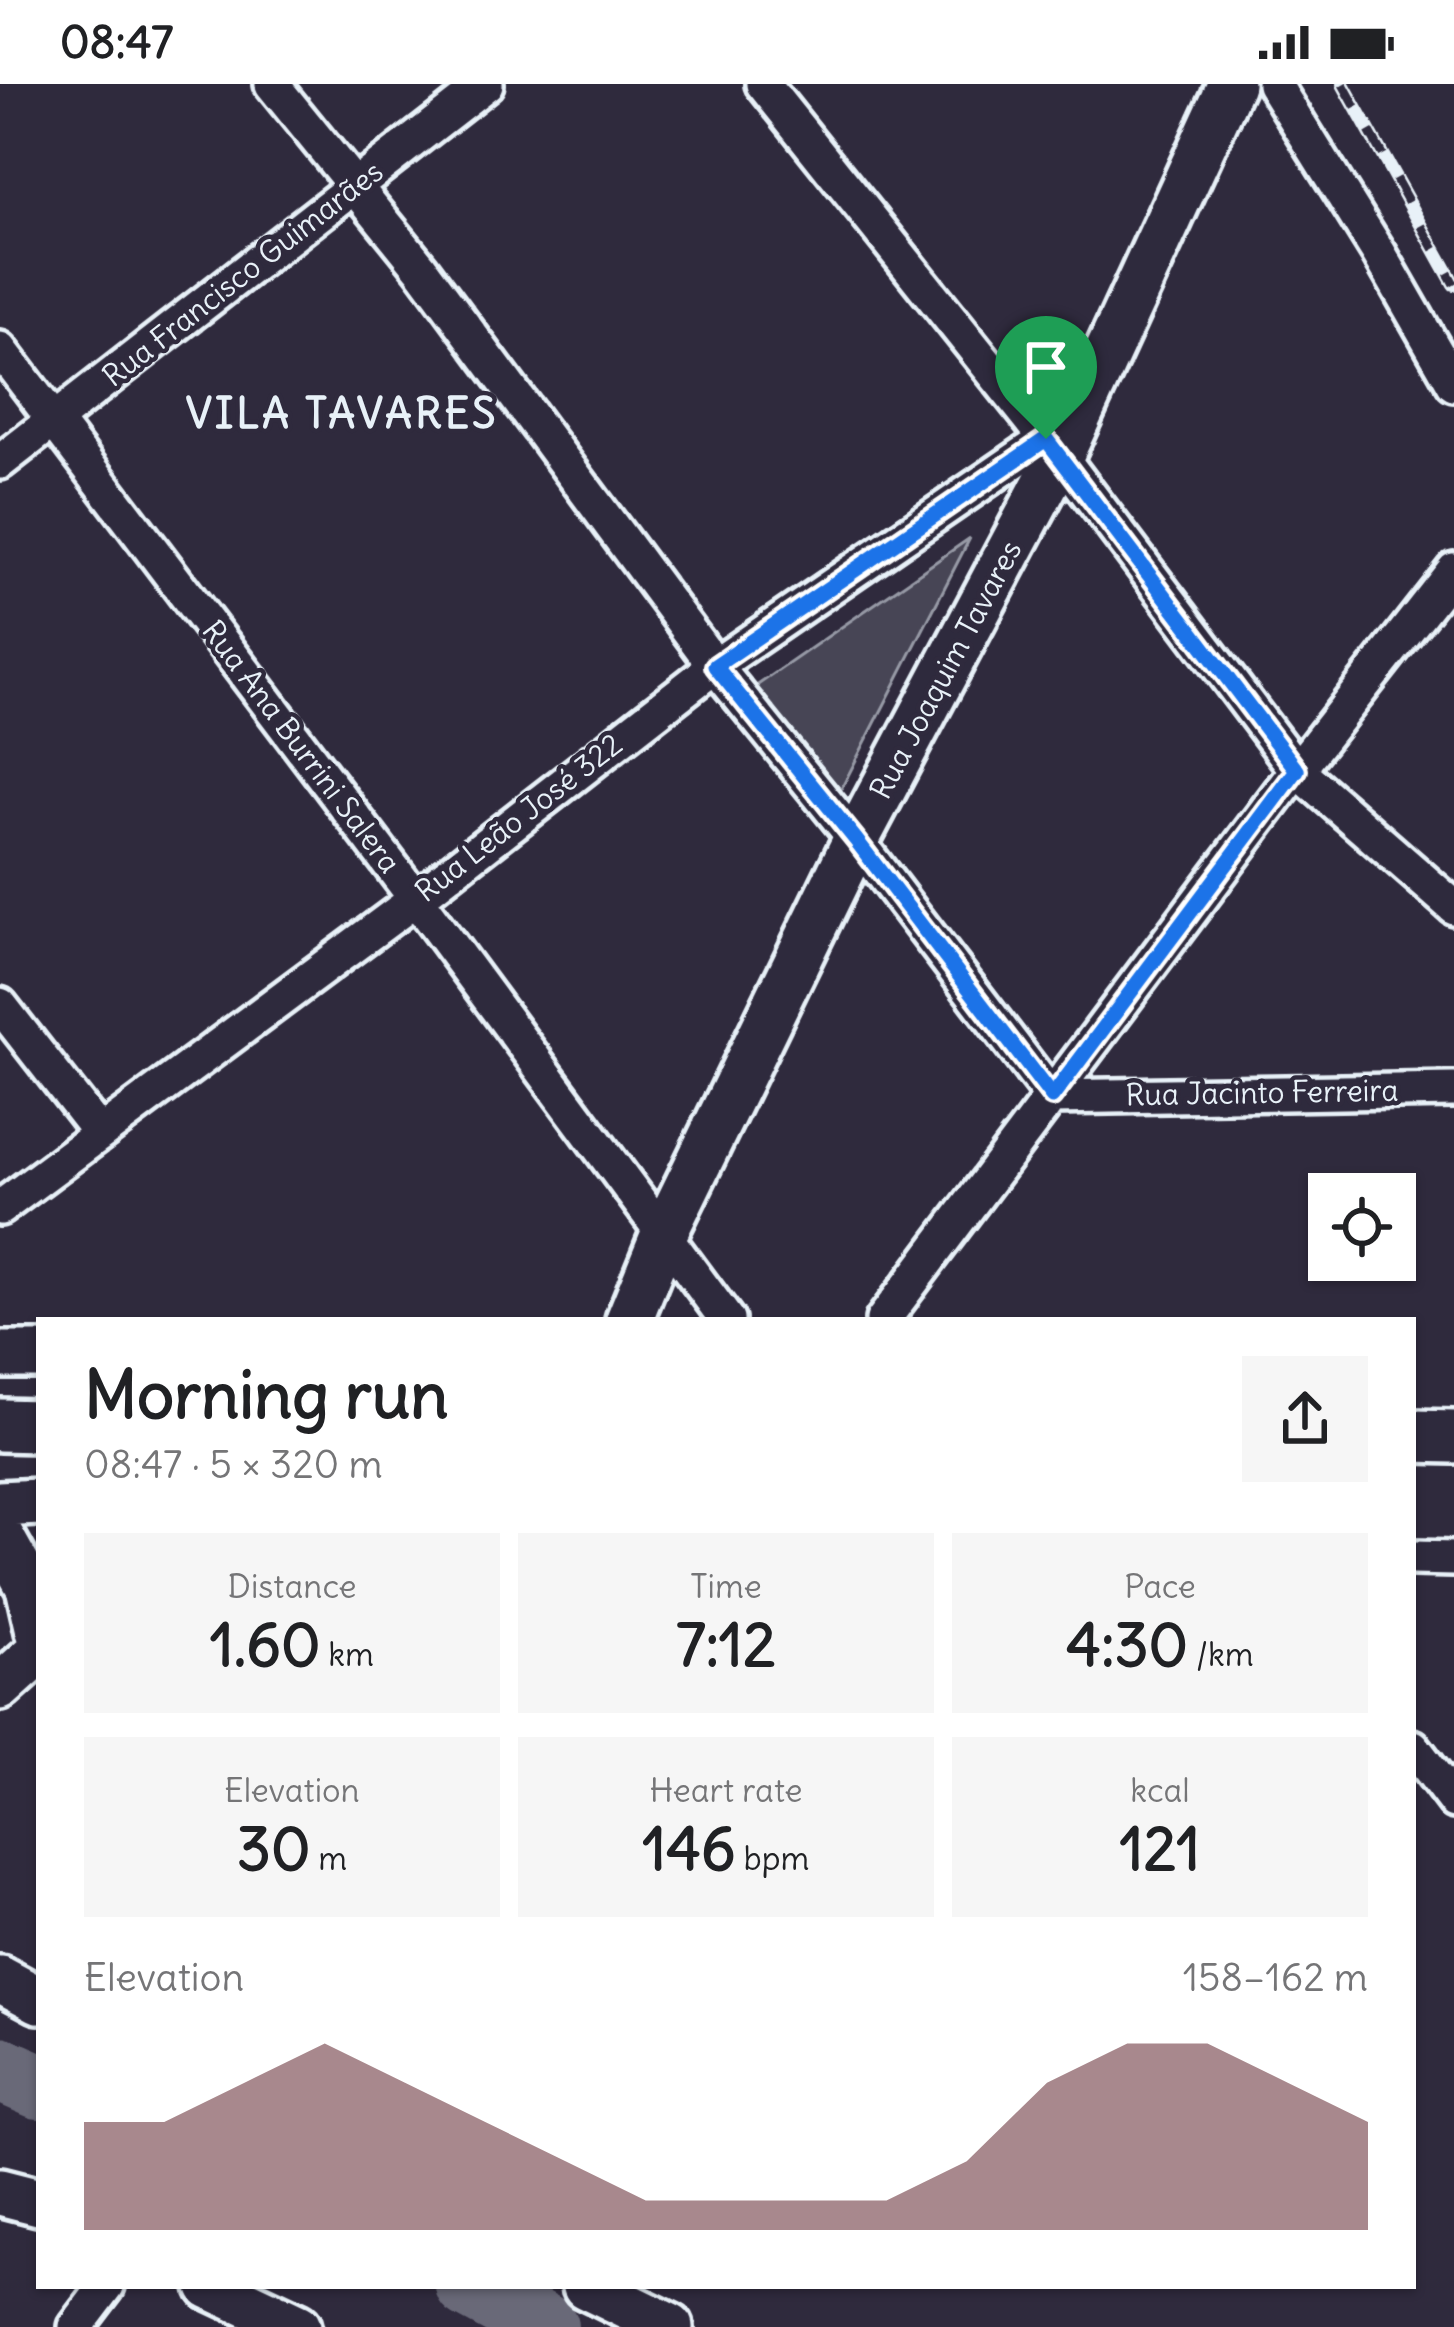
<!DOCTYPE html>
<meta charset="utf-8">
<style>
:root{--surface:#fff;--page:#f6f6f6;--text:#202124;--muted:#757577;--accent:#84575d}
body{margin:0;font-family:Delius,sans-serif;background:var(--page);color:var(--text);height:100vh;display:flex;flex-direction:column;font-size:45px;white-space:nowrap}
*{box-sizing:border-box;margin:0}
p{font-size:39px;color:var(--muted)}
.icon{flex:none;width:66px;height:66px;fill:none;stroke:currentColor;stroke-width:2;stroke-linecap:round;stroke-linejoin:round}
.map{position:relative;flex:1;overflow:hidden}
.panel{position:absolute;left:36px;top:1233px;width:1380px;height:972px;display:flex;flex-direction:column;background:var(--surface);border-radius:0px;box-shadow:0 3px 9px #0004}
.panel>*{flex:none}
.controls{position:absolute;left:1308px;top:1089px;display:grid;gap:24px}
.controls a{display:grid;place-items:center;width:108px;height:108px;border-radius:0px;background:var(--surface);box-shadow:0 3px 9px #0004;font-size:60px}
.pin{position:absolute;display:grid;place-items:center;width:102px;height:102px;color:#fff;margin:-123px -51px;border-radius:50% 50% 50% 0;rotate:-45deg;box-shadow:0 0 12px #0007}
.pin .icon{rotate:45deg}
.round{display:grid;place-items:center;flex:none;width:126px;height:126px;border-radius:0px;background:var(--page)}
.summary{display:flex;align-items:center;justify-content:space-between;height:204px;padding:0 48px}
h1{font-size:66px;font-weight:800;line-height:90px}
.figures{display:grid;grid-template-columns:repeat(3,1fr);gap:18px;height:204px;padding:12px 48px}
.figures div{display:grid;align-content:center;border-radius:0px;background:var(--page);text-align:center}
.figures b{font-size:60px;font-weight:800}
.figures small{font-size:33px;font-weight:400}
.figures p{font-size:33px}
.chart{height:336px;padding:24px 48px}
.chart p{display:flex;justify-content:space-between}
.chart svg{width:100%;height:216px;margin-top:12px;fill:var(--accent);opacity:.7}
.status{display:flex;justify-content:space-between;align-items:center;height:84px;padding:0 60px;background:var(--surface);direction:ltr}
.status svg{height:33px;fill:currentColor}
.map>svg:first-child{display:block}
.green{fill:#464455;stroke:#979aa6;stroke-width:3}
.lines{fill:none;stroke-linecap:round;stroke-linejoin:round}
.river{stroke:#696978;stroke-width:66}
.street-casing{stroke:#e8f1f8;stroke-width:42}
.secondary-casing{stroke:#e8f1f8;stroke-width:54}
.primary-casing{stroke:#e8f1f8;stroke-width:60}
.street{stroke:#2f2a3d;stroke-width:33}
.secondary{stroke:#2f2a3d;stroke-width:45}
.primary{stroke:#2f2a3d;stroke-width:51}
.rail-casing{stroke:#e8f1f8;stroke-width:14}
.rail{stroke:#2f2a3d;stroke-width:9;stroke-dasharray:27;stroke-linecap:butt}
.route-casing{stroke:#fff;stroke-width:24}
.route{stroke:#1a73e8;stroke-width:15}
.labels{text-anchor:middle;stroke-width:9;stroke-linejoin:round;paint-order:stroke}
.street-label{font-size:30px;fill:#e8f1f8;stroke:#2f2a3d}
.district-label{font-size:42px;font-weight:bold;letter-spacing:3px;fill:#e8f1f8;stroke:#2f2a3d}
</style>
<div class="status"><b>08:47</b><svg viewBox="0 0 49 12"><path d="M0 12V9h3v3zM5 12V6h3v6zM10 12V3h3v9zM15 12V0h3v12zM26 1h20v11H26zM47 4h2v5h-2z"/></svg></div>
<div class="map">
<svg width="1454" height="2243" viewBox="0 0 1454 2243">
<rect width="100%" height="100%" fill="#2f2a3d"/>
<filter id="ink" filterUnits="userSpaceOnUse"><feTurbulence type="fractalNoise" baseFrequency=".00833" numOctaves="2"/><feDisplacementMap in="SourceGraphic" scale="24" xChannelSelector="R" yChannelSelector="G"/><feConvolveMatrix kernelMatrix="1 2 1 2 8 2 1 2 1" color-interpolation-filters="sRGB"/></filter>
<g filter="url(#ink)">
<!-- green -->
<path class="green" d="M 970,454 L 837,713 L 749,607 Z"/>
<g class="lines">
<!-- river -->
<path class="river" d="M 0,1985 L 39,2002
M 469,2202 L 545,2243"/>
<defs>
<path id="street" d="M 272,0 L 421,184 L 715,582 L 856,756 L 1052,1013 L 1454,1006
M 763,0 L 1060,372 L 1297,686 L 1454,823
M 1274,0 L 1379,169 L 1454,300
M 0,265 L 416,815 L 727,1236
M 0,378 L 486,0
M 0,921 L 99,1048
M 0,1124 L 416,815 L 715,582 L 1046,355
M 883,1236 L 1297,686 L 1454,486
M 1413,1474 L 1454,1475
M 1413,1663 L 1454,1717
M 76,2243 L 107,2202"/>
<path id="secondary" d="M 629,1236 L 664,1150 L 856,756 L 1060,372 L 1231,0
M 0,1271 L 39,1271
M 0,1420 L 39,1418
M 0,1451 L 29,1503 L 39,1547
M 0,1603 L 39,1568
M 0,1895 L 39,1916
M 0,2108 L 39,2118
M 210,2202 L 297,2243
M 586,2202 L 670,2243"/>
<path id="primary" d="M 0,1341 L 39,1342
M 1413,1352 L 1454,1353"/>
</defs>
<!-- street casing -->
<use href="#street" class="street-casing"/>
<!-- secondary casing -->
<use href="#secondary" class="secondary-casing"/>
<!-- primary casing -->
<use href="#primary" class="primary-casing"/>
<!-- street -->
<use href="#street" class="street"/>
<!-- secondary -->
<use href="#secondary" class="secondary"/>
<!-- primary -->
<use href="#primary" class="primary"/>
<defs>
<path id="rail" d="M 1343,0 L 1454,200"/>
</defs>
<!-- rail casing -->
<use href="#rail" class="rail-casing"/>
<!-- rail -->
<use href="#rail" class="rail"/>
</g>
</g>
<g class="lines" filter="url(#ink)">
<defs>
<path id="route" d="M 1046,355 L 1297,686 L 1052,1013 L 856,756 L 715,582 Z"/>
</defs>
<!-- route casing -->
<use href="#route" class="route-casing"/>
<!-- route -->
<use href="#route" class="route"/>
</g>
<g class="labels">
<!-- street labels -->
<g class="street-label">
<text transform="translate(243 190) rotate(-38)" y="10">Rua Francisco Guimarães</text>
<text transform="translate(946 586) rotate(-62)" y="10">Rua Joaquim Tavares</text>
<text transform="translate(301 663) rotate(53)" y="10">Rua Ana Burrini Salera</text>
<text transform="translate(519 734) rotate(-38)" y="10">Rua Leão José 322</text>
<text transform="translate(1262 1009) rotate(-1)" y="10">Rua Jacinto Ferreira</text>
</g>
<!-- district labels -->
<g class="district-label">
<text x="342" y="344">VILA TAVARES</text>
</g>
</g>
</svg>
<div class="controls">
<a><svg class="icon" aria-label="locate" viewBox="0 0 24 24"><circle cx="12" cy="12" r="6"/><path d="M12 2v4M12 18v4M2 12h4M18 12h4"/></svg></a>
</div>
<div class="pin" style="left:1046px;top:355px;background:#1e9e55"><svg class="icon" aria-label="arrive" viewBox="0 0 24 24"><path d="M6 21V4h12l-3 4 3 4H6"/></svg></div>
<section class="panel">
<div class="summary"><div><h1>Morning run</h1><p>08:47 · 5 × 320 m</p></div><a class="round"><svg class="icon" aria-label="share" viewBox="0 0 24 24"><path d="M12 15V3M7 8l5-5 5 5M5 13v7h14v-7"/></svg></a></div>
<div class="figures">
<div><p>Distance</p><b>1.60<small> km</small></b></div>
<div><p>Time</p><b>7:12</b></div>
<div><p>Pace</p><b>4:30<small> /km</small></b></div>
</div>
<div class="figures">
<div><p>Elevation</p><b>30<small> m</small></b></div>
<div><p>Heart rate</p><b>146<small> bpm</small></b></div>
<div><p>kcal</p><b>121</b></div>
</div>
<div class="chart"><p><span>Elevation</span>158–162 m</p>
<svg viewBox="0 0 160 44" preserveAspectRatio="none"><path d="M0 44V22L10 22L20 14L30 6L40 14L50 22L60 30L70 38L80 38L90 38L100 38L110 30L120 14L130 6L140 6L150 14L160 22V44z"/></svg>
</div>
</section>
</div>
